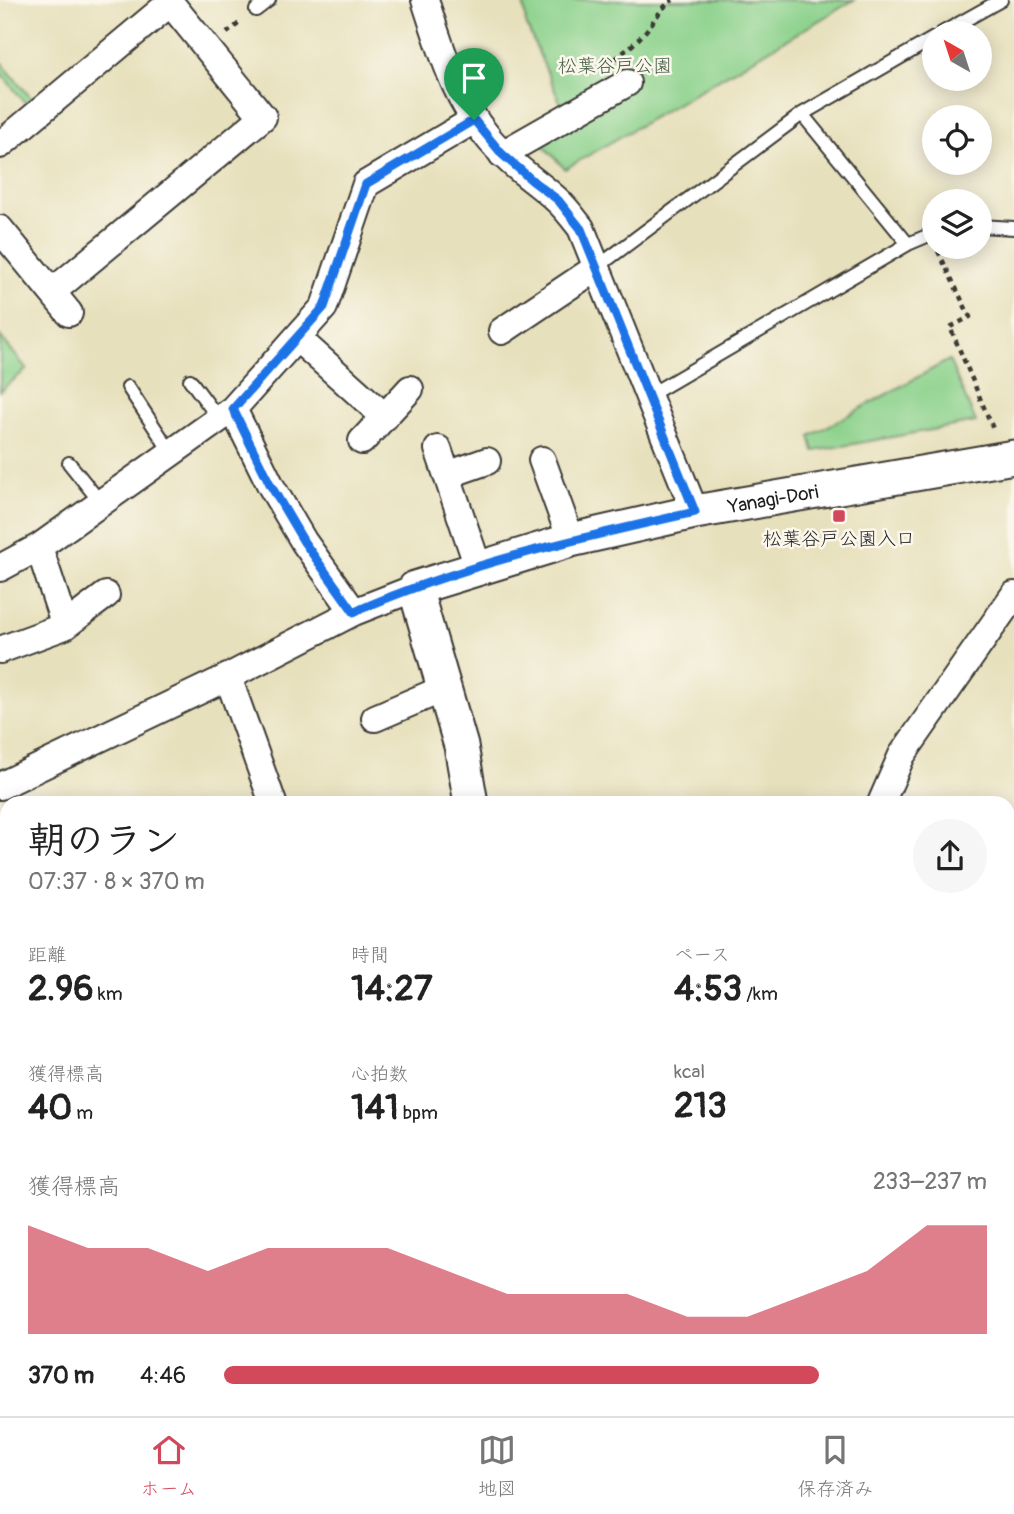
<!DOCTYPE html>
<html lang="ja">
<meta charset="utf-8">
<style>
:root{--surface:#fff;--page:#f6f6f6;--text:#222;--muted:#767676;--line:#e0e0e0;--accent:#d1495b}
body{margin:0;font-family:Pangolin,"Klee One",sans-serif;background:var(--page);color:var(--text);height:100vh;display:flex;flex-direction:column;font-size:26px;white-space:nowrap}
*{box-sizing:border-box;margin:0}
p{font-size:23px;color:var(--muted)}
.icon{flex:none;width:38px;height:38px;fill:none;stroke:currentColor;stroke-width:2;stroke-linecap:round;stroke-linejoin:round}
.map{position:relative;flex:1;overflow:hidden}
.side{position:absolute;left:0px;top:796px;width:1015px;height:621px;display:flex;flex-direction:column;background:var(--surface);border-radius:21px 21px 0 0;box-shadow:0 4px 18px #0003}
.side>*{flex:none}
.needle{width:46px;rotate:321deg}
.tools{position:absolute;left:922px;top:21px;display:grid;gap:14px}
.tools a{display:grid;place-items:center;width:70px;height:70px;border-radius:50%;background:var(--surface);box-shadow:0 4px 18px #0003;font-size:35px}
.pin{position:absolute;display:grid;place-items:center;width:60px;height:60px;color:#fff;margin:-72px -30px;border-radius:50% 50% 50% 0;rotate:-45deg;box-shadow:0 0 7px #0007}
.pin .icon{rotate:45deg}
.round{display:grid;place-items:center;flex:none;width:74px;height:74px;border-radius:37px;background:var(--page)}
.head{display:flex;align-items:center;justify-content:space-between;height:119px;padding:0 28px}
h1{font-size:38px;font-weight:800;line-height:52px}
.figures{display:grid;grid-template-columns:repeat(3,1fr);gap:10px;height:119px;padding:7px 28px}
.figures div{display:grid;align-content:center}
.figures b{font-size:35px;font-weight:800}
.figures small{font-size:19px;font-weight:400}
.figures p{font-size:19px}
.chart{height:196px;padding:14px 28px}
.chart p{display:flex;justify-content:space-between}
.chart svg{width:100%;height:126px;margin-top:7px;fill:var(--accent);opacity:.7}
ul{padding:0 28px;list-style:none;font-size:23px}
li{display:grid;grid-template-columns:112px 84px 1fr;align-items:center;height:52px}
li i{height:18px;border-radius:9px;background:var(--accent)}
.dock{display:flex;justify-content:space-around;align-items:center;height:98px;border-top:2px solid var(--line);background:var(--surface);font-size:19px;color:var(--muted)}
.dock a{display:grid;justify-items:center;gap:4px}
.dock .active{color:var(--accent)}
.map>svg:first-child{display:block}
.green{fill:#8bd18b;stroke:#547654;stroke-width:2}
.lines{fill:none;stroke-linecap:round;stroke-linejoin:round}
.service-casing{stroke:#3a3934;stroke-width:16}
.minor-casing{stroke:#3a3934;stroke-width:30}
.tertiary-casing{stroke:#3a3934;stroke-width:37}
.path{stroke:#3a3934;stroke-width:4.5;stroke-dasharray:5 5;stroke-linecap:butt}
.service{stroke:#fff;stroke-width:12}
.minor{stroke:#fff;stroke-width:26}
.tertiary{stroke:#fff;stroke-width:33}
.route-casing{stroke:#fff;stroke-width:14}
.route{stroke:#1a73e8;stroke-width:9}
.poi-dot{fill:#d1495b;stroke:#fbf7ec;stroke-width:2.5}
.labels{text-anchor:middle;stroke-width:5;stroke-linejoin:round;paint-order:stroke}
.park-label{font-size:19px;fill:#435b43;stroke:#fbf7ec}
.street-label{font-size:19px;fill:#1c1c1c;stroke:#fbf7ec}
.poi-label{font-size:19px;fill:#1c1c1c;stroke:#fbf7ec}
</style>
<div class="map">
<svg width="1014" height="1416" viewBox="0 0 1014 1416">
<rect width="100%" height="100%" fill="#fbf7ec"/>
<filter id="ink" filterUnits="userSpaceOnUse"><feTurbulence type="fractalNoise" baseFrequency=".0143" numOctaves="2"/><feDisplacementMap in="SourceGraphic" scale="14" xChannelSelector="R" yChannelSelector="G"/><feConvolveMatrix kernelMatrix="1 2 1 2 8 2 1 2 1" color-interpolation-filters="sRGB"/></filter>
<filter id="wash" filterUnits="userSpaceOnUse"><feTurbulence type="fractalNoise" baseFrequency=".00686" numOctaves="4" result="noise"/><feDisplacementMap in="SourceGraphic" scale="28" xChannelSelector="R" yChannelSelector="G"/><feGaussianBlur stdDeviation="1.57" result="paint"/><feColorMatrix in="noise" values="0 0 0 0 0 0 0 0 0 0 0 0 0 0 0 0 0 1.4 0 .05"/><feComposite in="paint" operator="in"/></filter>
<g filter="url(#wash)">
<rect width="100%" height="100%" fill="#e7e0bc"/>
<!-- green -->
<path class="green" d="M 523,0 L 854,0 L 565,169 L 538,140 L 568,120 L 526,24 Z
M 0,61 L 32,99 L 26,104 L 0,72 Z
M 0,336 L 27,369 L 0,391 Z
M 949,360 L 976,422 L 814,451 L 810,436 Z"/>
</g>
<g filter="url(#ink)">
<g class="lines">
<defs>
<path id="service" d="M 256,10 L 269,0
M 942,33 L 1001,0
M 802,114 L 908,244
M 980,226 L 1014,228
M 596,268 L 802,114 L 934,38
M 190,380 L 219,419
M 128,387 L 172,454
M 648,396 L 908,244 L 934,233
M 69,463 L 101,503
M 83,1416 L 84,1410"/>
<path id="minor" d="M 425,0 C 444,59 458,110 504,155 C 520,172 540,184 557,200 C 566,208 574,219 581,228 L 695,512
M 0,145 L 170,3
M 502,154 L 627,83
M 0,229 L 69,313
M 52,292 L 263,117 L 168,0
M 502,331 L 596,268
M 297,338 L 385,417
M 233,409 L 271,486 L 304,542 L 354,612
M 362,441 L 410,389
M 438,449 L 478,567
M 542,460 L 571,540
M 447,475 L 487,461
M 39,547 L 65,626
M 0,568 L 39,547 L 233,409 L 324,307 L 366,184 L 474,120
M 0,650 L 65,626 L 106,595
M 228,677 L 273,803
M 375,718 L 445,688
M 0,786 L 228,677 L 354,612 L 415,588
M 881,803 L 902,755 L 1014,595
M 1008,971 L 1014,957
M 1008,1165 L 1014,1165
M 1008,1210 L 1014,1194
M 0,1364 L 7,1360
M 992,1410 L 1007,1416
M 836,1416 L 838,1410
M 928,1416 L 930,1410"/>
<g id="tertiary">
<path id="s1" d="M 471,803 L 461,746 L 415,588 L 571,540 L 695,512 L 1014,457"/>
<path d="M 301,1416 L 303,1410"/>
</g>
</defs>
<!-- service casing -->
<use href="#service" class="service-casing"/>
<!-- minor casing -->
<use href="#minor" class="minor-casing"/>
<!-- tertiary casing -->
<use href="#tertiary" class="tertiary-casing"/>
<!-- path -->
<path class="path" d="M 227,33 L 242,21
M 615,59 C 625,51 636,43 644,33 C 655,21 660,8 673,0
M 938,251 L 970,317 L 950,327 L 994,431"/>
<!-- service -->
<use href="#service" class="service"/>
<!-- minor -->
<use href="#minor" class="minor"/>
<!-- tertiary -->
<use href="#tertiary" class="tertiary"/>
</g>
</g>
<g class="lines" filter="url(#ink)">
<defs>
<path id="route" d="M 474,120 L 502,154 L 534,182 L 558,200 L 581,229 L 695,512 C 580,538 462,564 354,612 L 304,542 L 271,486 L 233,409 L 324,307 L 366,184 Z"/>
</defs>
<!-- route casing -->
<use href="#route" class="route-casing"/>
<!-- route -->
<use href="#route" class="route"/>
</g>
<!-- markers -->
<rect class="poi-dot" x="832" y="509" width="14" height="14" rx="3.5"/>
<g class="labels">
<!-- park labels -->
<g class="park-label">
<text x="615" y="72">松葉谷戸公園</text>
</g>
<!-- street labels -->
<g class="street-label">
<text dy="7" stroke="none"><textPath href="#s1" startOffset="592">Yanagi-Dori</textPath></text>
</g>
<!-- poi labels -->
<g class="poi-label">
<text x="839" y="545">松葉谷戸公園入口</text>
</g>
</g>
</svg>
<div class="tools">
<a><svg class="needle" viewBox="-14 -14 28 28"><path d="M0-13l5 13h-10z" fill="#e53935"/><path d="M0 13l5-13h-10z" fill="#767676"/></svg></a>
<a><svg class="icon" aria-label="locate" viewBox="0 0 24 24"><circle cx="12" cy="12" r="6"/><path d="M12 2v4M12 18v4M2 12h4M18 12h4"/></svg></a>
<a><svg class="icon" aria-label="layers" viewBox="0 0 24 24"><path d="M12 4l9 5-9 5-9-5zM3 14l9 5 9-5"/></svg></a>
</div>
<div class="pin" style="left:474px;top:120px;background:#1e9e55"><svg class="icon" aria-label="arrive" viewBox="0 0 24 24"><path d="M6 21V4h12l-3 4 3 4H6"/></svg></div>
<section class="side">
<div class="head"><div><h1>朝のラン</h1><p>07:37 · 8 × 370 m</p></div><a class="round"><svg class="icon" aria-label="share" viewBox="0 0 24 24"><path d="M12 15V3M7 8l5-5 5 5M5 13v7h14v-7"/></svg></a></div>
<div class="figures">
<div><p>距離</p><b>2.96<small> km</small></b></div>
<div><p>時間</p><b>14:27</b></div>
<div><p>ペース</p><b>4:53<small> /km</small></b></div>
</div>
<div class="figures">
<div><p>獲得標高</p><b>40<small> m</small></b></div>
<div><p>心拍数</p><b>141<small> bpm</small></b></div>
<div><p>kcal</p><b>213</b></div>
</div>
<div class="chart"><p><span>獲得標高</span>233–237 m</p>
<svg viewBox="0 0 160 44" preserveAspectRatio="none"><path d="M0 44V6L10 14L20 14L30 22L40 14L50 14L60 14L70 22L80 30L90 30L100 30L110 38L120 38L130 30L140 22L150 6L160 6V44z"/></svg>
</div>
<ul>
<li><b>370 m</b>4:46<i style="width:78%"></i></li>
</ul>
</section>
</div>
<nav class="dock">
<a class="active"><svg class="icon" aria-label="home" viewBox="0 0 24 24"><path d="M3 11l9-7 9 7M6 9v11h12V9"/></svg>ホーム</a>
<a><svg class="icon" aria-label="map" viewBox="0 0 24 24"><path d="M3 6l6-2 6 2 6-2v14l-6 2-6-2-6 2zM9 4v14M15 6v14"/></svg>地図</a>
<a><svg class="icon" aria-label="saved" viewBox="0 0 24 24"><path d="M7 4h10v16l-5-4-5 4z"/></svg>保存済み</a>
</nav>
